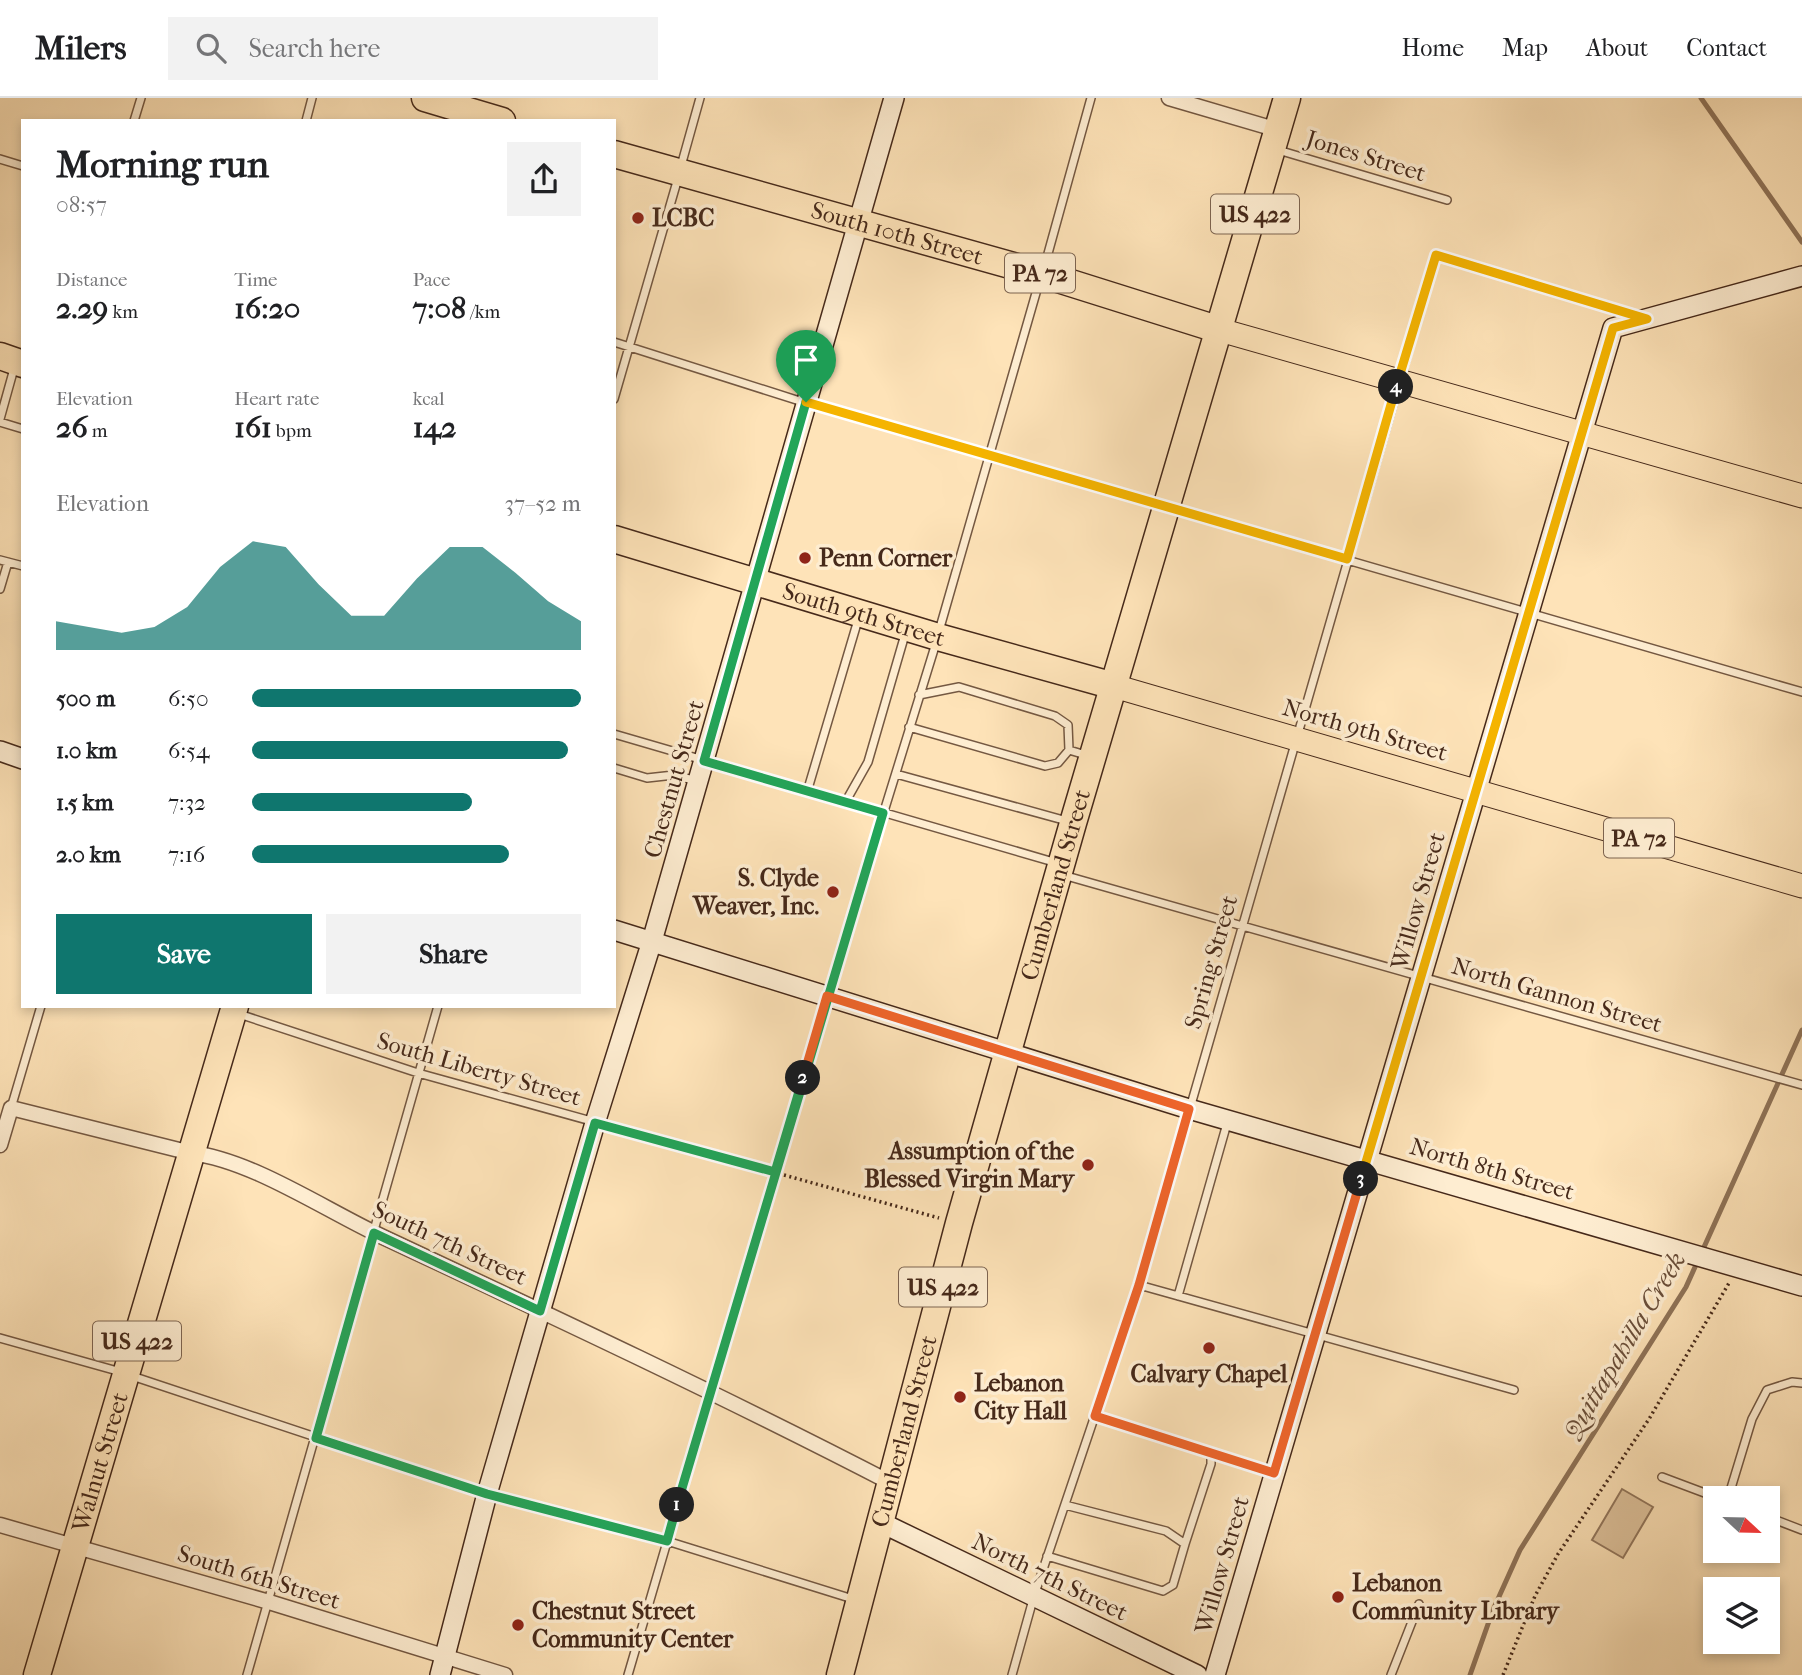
<!DOCTYPE html>
<meta charset="utf-8">
<style>
:root{--surface:#fff;--page:#f2f2f2;--text:#202124;--muted:#757577;--line:#e0e0e0;--accent:#0f766e}
body{margin:0;font-family:"IM FELL French Canon",serif;background:var(--page);color:var(--text);height:100vh;display:flex;flex-direction:column;font-size:26px;white-space:nowrap}
*{box-sizing:border-box;margin:0}
p{font-size:23px;color:var(--muted)}
.icon{flex:none;width:38px;height:38px;fill:none;stroke:currentColor;stroke-width:2;stroke-linecap:round;stroke-linejoin:round}
.map{position:relative;flex:1;overflow:hidden}
.details{position:absolute;left:21px;top:21px;width:595px;height:889px;display:flex;flex-direction:column;background:var(--surface);border-radius:0px;box-shadow:0 4px 10px #0003}
.details>*{flex:none}
.needle{width:46px;rotate:112deg}
.tools{position:absolute;left:1703px;top:1388px;display:grid;gap:14px}
.tools a{display:grid;place-items:center;width:77px;height:77px;border-radius:0px;background:var(--surface);box-shadow:0 4px 10px #0003;font-size:35px}
.pin{position:absolute;display:grid;place-items:center;width:60px;height:60px;color:#fff;margin:-72px -30px;border-radius:50% 50% 50% 0;rotate:-45deg;box-shadow:0 0 7px #0007}
.pin .icon{rotate:45deg}
.km{position:absolute;width:35px;height:35px;margin:-18px;border-radius:50%;background:#222;color:#fff;font-size:19px;line-height:35px;text-align:center}
.round{display:grid;place-items:center;flex:none;width:74px;height:74px;border-radius:0px;background:var(--page)}
.summary{display:flex;align-items:center;justify-content:space-between;height:119px;padding:0 35px}
h1{font-size:38px;font-weight:800;line-height:52px}
.metrics{display:grid;grid-template-columns:repeat(3,1fr);gap:10px;height:119px;padding:7px 35px}
.metrics div{display:grid;align-content:center}
.metrics b{font-size:30px;font-weight:800}
.metrics small{font-size:19px;font-weight:400}
.metrics p{font-size:19px}
.chart{height:196px;padding:14px 35px}
.chart p{display:flex;justify-content:space-between}
.chart svg{width:100%;height:126px;margin-top:7px;fill:var(--accent);opacity:.7}
.primary-button{display:flex;gap:14px;margin-top:auto;padding:14px 35px}
.primary-button a{flex:1;height:80px;border-radius:0px;background:var(--accent);color:#fff;font-size:28px;font-weight:800;line-height:80px;text-align:center}
.primary-button a+a{background:var(--page);color:var(--text)}
ul{padding:0 35px;list-style:none;font-size:23px}
li{display:grid;grid-template-columns:112px 84px 1fr;align-items:center;height:52px}
li i{height:18px;border-radius:9px;background:var(--accent)}
header{display:flex;align-items:center;gap:42px;box-sizing:border-box;height:98px;padding:0 35px;background:var(--surface);border-bottom:2px solid var(--line)}
header strong{font-size:33px}
nav{display:flex;gap:38px;margin-inline-start:auto;font-size:24px}
.search{width:490px;height:63px;background:var(--page);display:flex;align-items:center;gap:18px;box-sizing:border-box;padding:0 24px;border-radius:0px;color:var(--muted);font-size:26px}
.map>svg:first-child{display:block}
.green{fill:#dfc39d;stroke:#92765c;stroke-width:2}
.lines{fill:none;stroke-linecap:round;stroke-linejoin:round}
.stream{stroke:#8f7358;stroke-width:5}
.lane-casing{stroke:#745842;stroke-width:10}
.street-casing{stroke:#745842;stroke-width:17}
.secondary-casing{stroke:#46291a;stroke-width:22}
.primary-casing{stroke:#46291a;stroke-width:25}
.highway-casing{stroke:#46291a;stroke-width:29}
.path{stroke:#46291a;stroke-width:3.5;stroke-dasharray:2 3.5;stroke-linecap:butt}
.lane{stroke:#feedd1;stroke-width:7}
.street{stroke:#feedd1;stroke-width:14}
.secondary{stroke:#feedd1;stroke-width:19}
.primary{stroke:#fee3b8;stroke-width:23}
.highway{stroke:#fee3b8;stroke-width:26}
.split-1-casing{stroke:#fff;stroke-width:14}
.split-2-casing{stroke:#fff;stroke-width:14}
.split-3-casing{stroke:#fff;stroke-width:14}
.split-4-casing{stroke:#fff;stroke-width:14}
.split-5-casing{stroke:#fff;stroke-width:14}
.split-1{stroke:#22a559;stroke-width:9}
.split-2{stroke:#22a559;stroke-width:9}
.split-3{stroke:#f0652b;stroke-width:9}
.split-4{stroke:#f5b400;stroke-width:9}
.split-5{stroke:#f5b400;stroke-width:9}
.poi-dot{fill:#8f2418;stroke:#feedd1;stroke-width:2.5}
.labels{text-anchor:middle;stroke-width:7;stroke-linejoin:round;paint-order:stroke}
.shield{fill:#feedd1;stroke:#7d6451;stroke-width:2}
.shield-label{font-size:23px;font-weight:bold;fill:#46291a}
.street-label{font-size:24px;fill:#46291a;stroke:#feedd1}
.poi-label{font-size:24px;font-weight:bold;fill:#46291a;stroke:#feedd1;text-anchor:start}
.water-label{font-size:26px;font-style:italic;fill:#6a4e39;stroke:#feedd1}
</style>
<header>
<strong>Milers</strong>
<div class="search"><svg class="icon" aria-label="search" viewBox="0 0 24 24"><circle cx="10" cy="10" r="6"/><path d="M15 15l6 6"/></svg>Search here</div>
<nav><a>Home</a><a>Map</a><a>About</a><a>Contact</a></nav>
</header>
<div class="map">
<svg width="1802" height="1577" viewBox="0 0 1802 1577">
<rect width="100%" height="100%" fill="#fee3b8"/>
<filter id="stains"><feTurbulence type="fractalNoise" baseFrequency=".00286" numOctaves="4"/><feColorMatrix values="0 0 0 0 .2 0 0 0 0 .09 0 0 0 0 .02 0 0 0 .5 -.17"/></filter>
<radialGradient id="worn" r=".72"><stop offset=".6" stop-color="#630" stop-opacity="0"/><stop offset="1" stop-color="#630" stop-opacity=".3"/></radialGradient>
<!-- green -->
<path class="green" d="M 1622,1391 L 1653,1409 L 1623,1460 L 1592,1442 Z"/>
<g class="lines">
<!-- stream -->
<path class="stream" d="M 1701,0 L 1802,144
M 1470,1577 L 1493,1512 L 1520,1452 L 1686,1189 L 1802,932"/>
<defs>
<path id="lane" d="M 134,23 L 141,0
M 306,23 L 312,0
M 1278,52 L 1447,102
M 0,61 L 23,68
M 681,68 L 700,0
M 1044,170 L 1091,0
M 614,244 L 806,305 L 1802,594
M 614,301 L 678,80
M 0,321 L 15,267
M 0,324 L 23,331
M 0,462 L 23,468
M 0,491 L 8,464
M 939,533 L 1040,181
M 919,597 L 959,589 L 1055,618 L 1068,627 L 1069,652
M 909,629 L 1045,668 L 1058,665 L 1069,652 L 1089,658
M 614,636 L 1057,765
M 614,670 L 647,680 L 674,677 L 697,683
M 896,676 L 1067,723
M 807,694 L 858,522
M 846,703 L 868,664 L 906,533
M 1063,777 L 1802,987
M 239,916 L 418,975 L 775,1074
M 11,1010 L 41,908
M 1139,1187 L 1514,1292
M 1178,1198 L 1228,1022
M 0,1240 L 121,1274
M 132,1278 L 487,1396 L 667,1443 L 856,1502
M 1095,1318 L 1274,1375
M 1662,1379 L 1718,1400
M 1728,1400 L 1752,1321 L 1767,1292 L 1792,1284 L 1802,1285
M 1768,1419 L 1802,1432
M 1185,1446 L 1211,1366 L 1211,1357
M 1047,1458 L 1163,1493 L 1173,1487 L 1185,1446 L 1166,1433 L 1065,1407
M 247,1577 L 438,908
M 628,1577 L 827,898 L 936,545
M 1012,1577 L 1034,1498 L 1139,1187 L 1436,157 L 1638,218
M 1391,1577 L 1419,1506"/>
<path id="street" d="M 1169,0 L 1278,32
M 0,1047 L 11,1010 L 191,1055 C 252,1062 325,1112 383,1139 C 554,1219 725,1299 893,1386
M 0,1427 L 269,1504 L 505,1577"/>
<path id="secondary" d="M 0,653 L 23,661
M 614,832 L 1189,1011 L 1802,1188
M 882,1425 L 1197,1577
M 440,1577 L 487,1396 L 595,1025 L 652,843 L 894,0
M 1215,1577 L 1613,230 L 1802,178"/>
<path id="primary" d="M 1220,232 L 1802,398
M 1114,588 L 1802,788"/>
<g id="highway">
<path d="M 425,0 L 502,23"/>
<path id="s1" d="M 614,56 L 1042,176 L 1220,232"/>
<path d="M 0,258 L 23,266"/>
<path id="s2" d="M 614,441 L 938,539 L 1114,588"/>
<path id="s3" d="M 37,1577 L 235,908"/>
<path id="s4" d="M 840,1577 L 959,1125 L 1073,725 L 1287,0"/>
</g>
</defs>
<!-- lane casing -->
<use href="#lane" class="lane-casing"/>
<!-- street casing -->
<use href="#street" class="street-casing"/>
<!-- secondary casing -->
<use href="#secondary" class="secondary-casing"/>
<!-- primary casing -->
<use href="#primary" class="primary-casing"/>
<!-- highway casing -->
<use href="#highway" class="highway-casing"/>
<!-- path -->
<path class="path" d="M 784,1077 L 939,1120
M 1503,1577 L 1535,1498 L 1558,1456 L 1649,1321 L 1729,1185"/>
<!-- lane -->
<use href="#lane" class="lane"/>
<!-- street -->
<use href="#street" class="street"/>
<!-- secondary -->
<use href="#secondary" class="secondary"/>
<!-- primary -->
<use href="#primary" class="primary"/>
<!-- highway -->
<use href="#highway" class="highway"/>
</g>
<g class="lines">
<defs>
<path id="split-1" d="M 677,1407 L 883,715 L 704,663 L 806,304"/>
<path id="split-2" d="M 677,1407 L 667,1443 L 487,1396 L 316,1340 L 374,1135 L 540,1213 L 595,1025 L 775,1074 L 803,980"/>
<path id="split-3" d="M 803,980 L 827,898 L 1189,1011 L 1139,1187 L 1095,1318 L 1274,1375 L 1361,1081"/>
<path id="split-4" d="M 1361,1081 L 1613,230 L 1647,221 L 1436,157 L 1396,289"/>
<path id="split-5" d="M 806,304 L 1347,461 L 1396,289"/>
</defs>
<!-- split-1 casing -->
<use href="#split-1" class="split-1-casing"/>
<!-- split-2 casing -->
<use href="#split-2" class="split-2-casing"/>
<!-- split-3 casing -->
<use href="#split-3" class="split-3-casing"/>
<!-- split-4 casing -->
<use href="#split-4" class="split-4-casing"/>
<!-- split-5 casing -->
<use href="#split-5" class="split-5-casing"/>
<!-- split-1 -->
<use href="#split-1" class="split-1"/>
<!-- split-2 -->
<use href="#split-2" class="split-2"/>
<!-- split-3 -->
<use href="#split-3" class="split-3"/>
<!-- split-4 -->
<use href="#split-4" class="split-4"/>
<!-- split-5 -->
<use href="#split-5" class="split-5"/>
</g>
<!-- markers -->
<g class="poi-dot">
<circle cx="638" cy="120" r="7"/>
<circle cx="805" cy="460" r="7"/>
<circle cx="833" cy="794" r="7"/>
<circle cx="1088" cy="1067" r="7"/>
<circle cx="1209" cy="1250" r="7"/>
<circle cx="960" cy="1299" r="7"/>
<circle cx="1338" cy="1499" r="7"/>
<circle cx="518" cy="1527" r="7"/>
</g>
<g class="labels">
<!-- shield labels -->
<g class="shield">
<rect x="1211" y="96.5" width="88" height="39" rx="5"/>
<rect x="1005" y="155.5" width="70" height="39" rx="5"/>
<rect x="1604" y="720.5" width="70" height="39" rx="5"/>
<rect x="899" y="1169.5" width="88" height="39" rx="5"/>
<rect x="93" y="1223.5" width="88" height="39" rx="5"/>
</g>
<g class="shield-label">
<text x="1255" y="124">US 422</text>
<text x="1040" y="183">PA 72</text>
<text x="1639" y="748">PA 72</text>
<text x="943" y="1197">US 422</text>
<text x="137" y="1251">US 422</text>
</g>
<!-- street labels -->
<g class="street-label">
<text transform="translate(1366 58) rotate(17)" y="8">Jones Street</text>
<text dy="8" stroke="none"><textPath href="#s1" startOffset="294">South 10th Street</textPath></text>
<text dy="8" stroke="none"><textPath href="#s2" startOffset="261">South 9th Street</textPath></text>
<text transform="translate(1365 632) rotate(16)" y="8">North 9th Street</text>
<text transform="translate(674 681) rotate(-74)" y="8">Chestnut Street</text>
<text dy="8" stroke="none"><textPath href="#s4" startOffset="819">Cumberland Street</textPath></text>
<text transform="translate(1418 803) rotate(-74)" y="8">Willow Street</text>
<text transform="translate(1211 864) rotate(-74)" y="8">Spring Street</text>
<text transform="translate(1557 897) rotate(16)" y="8">North Gannon Street</text>
<text transform="translate(479 971) rotate(16)" y="8">South Liberty Street</text>
<text transform="translate(1492 1071) rotate(16)" y="8">North 8th Street</text>
<text transform="translate(450 1145) rotate(25)" y="8">South 7th Street</text>
<text dy="8" stroke="none"><textPath href="#s4" startOffset="252">Cumberland Street</textPath></text>
<text dy="8" stroke="none"><textPath href="#s3" startOffset="222">Walnut Street</textPath></text>
<text transform="translate(1222 1467) rotate(-74)" y="8">Willow Street</text>
<text transform="translate(259 1479) rotate(17)" y="8">South 6th Street</text>
<text transform="translate(1050 1479) rotate(26)" y="8">North 7th Street</text>
</g>
<!-- poi labels -->
<g class="poi-label">
<text x="652" y="128">LCBC</text>
<text x="819" y="468">Penn Corner</text>
<text x="819" y="788" text-anchor="end">S. Clyde<tspan x="819" dy="28">Weaver, Inc.</tspan></text>
<text x="1074" y="1061" text-anchor="end">Assumption of the<tspan x="1074" dy="28">Blessed Virgin Mary</tspan></text>
<text x="1209" y="1284" text-anchor="middle">Calvary Chapel</text>
<text x="974" y="1293">Lebanon<tspan x="974" dy="28">City Hall</tspan></text>
<text x="1352" y="1493">Lebanon<tspan x="1352" dy="28">Community Library</tspan></text>
<text x="532" y="1521">Chestnut Street<tspan x="532" dy="28">Community Center</tspan></text>
</g>
<!-- water labels -->
<g class="water-label">
<text transform="translate(1624 1247) rotate(-59)" y="9">Quittapahilla Creek</text>
</g>
</g>
<rect width="100%" height="100%" filter="url(#stains)"/>
<rect width="100%" height="100%" fill="url(#worn)"/>
</svg>
<div class="tools">
<a><svg class="needle" viewBox="-14 -14 28 28"><path d="M0-13l5 13h-10z" fill="#e53935"/><path d="M0 13l5-13h-10z" fill="#757577"/></svg></a>
<a><svg class="icon" aria-label="layers" viewBox="0 0 24 24"><path d="M12 4l9 5-9 5-9-5zM3 14l9 5 9-5"/></svg></a>
</div>
<div class="pin" style="left:806px;top:304px;background:#1e9e55"><svg class="icon" aria-label="arrive" viewBox="0 0 24 24"><path d="M6 21V4h12l-3 4 3 4H6"/></svg></div>
<b class="km" style="left:677px;top:1407px">1</b>
<b class="km" style="left:803px;top:980px">2</b>
<b class="km" style="left:1361px;top:1081px">3</b>
<b class="km" style="left:1396px;top:289px">4</b>
<section class="details">
<div class="summary"><div><h1>Morning run</h1><p>08:57</p></div><a class="round"><svg class="icon" aria-label="share" viewBox="0 0 24 24"><path d="M12 15V3M7 8l5-5 5 5M5 13v7h14v-7"/></svg></a></div>
<div class="metrics">
<div><p>Distance</p><b>2.29<small> km</small></b></div>
<div><p>Time</p><b>16:20</b></div>
<div><p>Pace</p><b>7:08<small> /km</small></b></div>
</div>
<div class="metrics">
<div><p>Elevation</p><b>26<small> m</small></b></div>
<div><p>Heart rate</p><b>161<small> bpm</small></b></div>
<div><p>kcal</p><b>142</b></div>
</div>
<div class="chart"><p><span>Elevation</span>37–52 m</p>
<svg viewBox="0 0 160 44" preserveAspectRatio="none"><path d="M0 44V34L10 36L20 38L30 36L40 29L50 15L60 6L70 8L80 21L90 32L100 32L110 19L120 8L130 8L140 17L150 27L160 34V44z"/></svg>
</div>
<ul>
<li><b>500 m</b>6:50<i style="width:100%"></i></li>
<li><b>1.0 km</b>6:54<i style="width:96%"></i></li>
<li><b>1.5 km</b>7:32<i style="width:67%"></i></li>
<li><b>2.0 km</b>7:16<i style="width:78%"></i></li>
</ul>
<div class="primary-button"><a>Save</a><a>Share</a></div>
</section>
</div>
